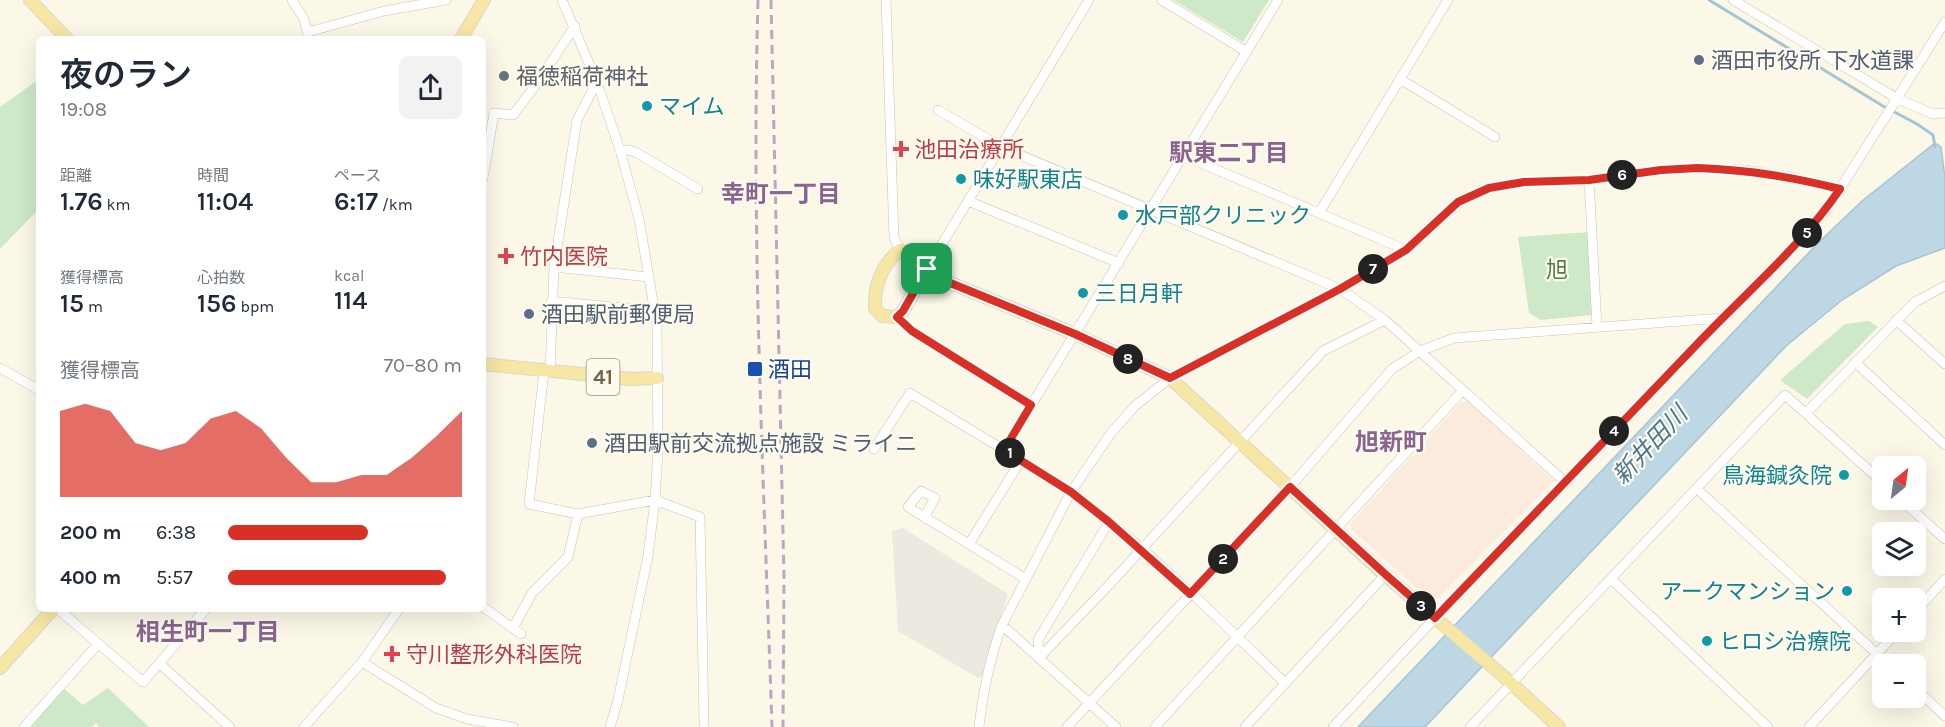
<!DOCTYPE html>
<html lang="ja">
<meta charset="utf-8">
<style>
:root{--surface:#fff;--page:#f2f2f3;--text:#1f2937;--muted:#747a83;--accent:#d93025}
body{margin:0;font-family:Karla,"Noto Sans JP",sans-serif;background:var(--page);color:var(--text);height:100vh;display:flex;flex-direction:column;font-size:22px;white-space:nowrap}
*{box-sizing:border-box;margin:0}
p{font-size:20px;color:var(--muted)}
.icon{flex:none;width:33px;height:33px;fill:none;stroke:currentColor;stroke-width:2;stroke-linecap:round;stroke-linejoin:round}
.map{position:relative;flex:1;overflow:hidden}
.side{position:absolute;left:36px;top:36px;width:450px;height:576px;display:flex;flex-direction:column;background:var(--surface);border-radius:9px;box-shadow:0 6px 24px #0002}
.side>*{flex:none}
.needle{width:39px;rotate:29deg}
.tools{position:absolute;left:1872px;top:456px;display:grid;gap:12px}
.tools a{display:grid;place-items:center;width:54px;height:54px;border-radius:9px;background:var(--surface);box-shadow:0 6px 24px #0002;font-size:30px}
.pin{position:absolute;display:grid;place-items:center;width:51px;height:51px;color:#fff;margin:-26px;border-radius:12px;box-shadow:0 3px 9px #0006}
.km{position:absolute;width:30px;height:30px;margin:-15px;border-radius:50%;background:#222;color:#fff;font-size:16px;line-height:30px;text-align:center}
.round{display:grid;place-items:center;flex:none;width:63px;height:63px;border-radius:9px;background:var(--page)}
.overview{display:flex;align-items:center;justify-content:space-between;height:102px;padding:0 24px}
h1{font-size:33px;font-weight:600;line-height:45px}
.metrics{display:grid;grid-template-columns:repeat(3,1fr);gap:9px;height:102px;padding:6px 24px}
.metrics div{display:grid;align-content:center}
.metrics b{font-size:26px;font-weight:600}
.metrics small{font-size:16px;font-weight:400}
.metrics p{font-size:16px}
.chart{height:168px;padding:12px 24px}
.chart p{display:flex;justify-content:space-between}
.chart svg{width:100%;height:108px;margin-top:6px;fill:var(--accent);opacity:.7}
ul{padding:0 24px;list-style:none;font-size:20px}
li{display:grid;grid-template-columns:96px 72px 1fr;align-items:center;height:45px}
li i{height:15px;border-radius:8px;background:var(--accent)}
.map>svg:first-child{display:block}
.commercial{fill:#fbebdc}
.industrial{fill:#ece9e1}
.green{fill:#cee9c7}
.water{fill:#bdd7e5;stroke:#a4c5d6;stroke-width:1.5}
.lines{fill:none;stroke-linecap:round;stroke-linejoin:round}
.stream{stroke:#a4c5d6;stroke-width:3}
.minor-casing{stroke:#cdc2ae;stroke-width:10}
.major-casing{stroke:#dbd6d1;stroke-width:14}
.minor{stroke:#fff;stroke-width:9}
.major{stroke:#f6e7a4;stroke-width:12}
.rail{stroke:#bda6c5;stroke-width:3;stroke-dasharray:9 6;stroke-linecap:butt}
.route-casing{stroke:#fff;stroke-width:12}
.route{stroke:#d93025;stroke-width:8}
.service-dot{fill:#5c6f8a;stroke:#fefbee;stroke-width:2}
.worship-dot{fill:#6b7280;stroke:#fefbee;stroke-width:2}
.culture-dot{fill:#0f9aa8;stroke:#fefbee;stroke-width:2}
.health-dot{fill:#e0444e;stroke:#fefbee;stroke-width:2}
.transit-dot{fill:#1a4fb4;stroke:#fefbee;stroke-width:2}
.labels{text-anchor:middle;stroke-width:4.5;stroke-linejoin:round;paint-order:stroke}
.shield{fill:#fefbee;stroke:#9e917d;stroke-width:1.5}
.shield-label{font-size:21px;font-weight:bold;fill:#75634d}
.service-label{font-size:22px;fill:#4e5e75;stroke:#fefbee;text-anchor:start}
.worship-label{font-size:22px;fill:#5b616d;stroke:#fefbee;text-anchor:start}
.culture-label{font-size:22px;fill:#0d838f;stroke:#fefbee;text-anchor:start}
.health-label{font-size:22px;fill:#be3a42;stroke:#fefbee;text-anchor:start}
.park-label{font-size:22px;fill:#4e7f48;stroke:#fefbee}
.transit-label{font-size:22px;fill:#164399;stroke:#fefbee;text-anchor:start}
.neighbourhood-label{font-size:24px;font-weight:bold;fill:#8a6590;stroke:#fefbee}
.water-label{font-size:24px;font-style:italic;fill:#4b768d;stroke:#fefbee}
</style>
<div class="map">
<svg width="1945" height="727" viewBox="0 0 1945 727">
<rect width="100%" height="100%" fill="#fbf8e8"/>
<!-- commercial -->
<path class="commercial" d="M 1468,401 L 1554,481 L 1437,599 L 1428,598 L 1351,529 L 1351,523 L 1461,402 Z"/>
<!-- industrial -->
<path class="industrial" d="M 903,528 L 1008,594 L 983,675 L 978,678 L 898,631 L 892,531 Z"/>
<!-- green -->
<path class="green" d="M 1173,0 L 1269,0 L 1243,42 Z
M 38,80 L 39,209 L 0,249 L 0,107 Z
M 1590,232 L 1593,315 L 1541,320 L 1529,313 L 1518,237 Z
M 1869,321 L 1878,327 L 1807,399 L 1780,380 L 1845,324 Z
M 63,688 L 83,705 L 108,688 L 149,727 L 99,727 L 96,723 L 92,727 L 31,727 Z"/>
<!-- water -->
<path class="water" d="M 1935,143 L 1941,147 L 1945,178 L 1945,248 L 1896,266 L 1842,300 L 1786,346 L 1425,727 L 1358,727 L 1818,243 L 1862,201 Z"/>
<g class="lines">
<!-- stream -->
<path class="stream" d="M 1709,0 L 1883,106 L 1917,124 L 1933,135 L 1935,147"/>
<defs>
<path id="minor" d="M 292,0 L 304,19 L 309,39
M 562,0 L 597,82 L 620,150 L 639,219 L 657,325 L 658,452 L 655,500 L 648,556 L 618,700 L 610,727
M 886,0 L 894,238 L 900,250
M 1161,0 L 1247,52
M 1278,0 L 1004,450 C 1027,464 1051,478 1073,494 C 1149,549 1218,618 1285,683
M 1733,0 L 1898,99 L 1933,114 L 1945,113
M 308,32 L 384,11 L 446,0
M 1400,79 L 1495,137
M 938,110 L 1001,147 L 1340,289 L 1385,320 L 1565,482
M 620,150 L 629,150 L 637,153 L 698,189
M 1184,156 L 1406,250
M 483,178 L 494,113 L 513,115 L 535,86 L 575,26
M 1589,180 L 1597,327
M 968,201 L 1119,263
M 1319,213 L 1448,0
M 554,267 L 649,277
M 927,269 L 1089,0
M 551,301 L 655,311
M 897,317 L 912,331 L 1031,405
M 1896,320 L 1945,364
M 1855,362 L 1945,445
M 0,368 L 39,390
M 544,371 L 529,504 L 578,514 L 655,500 L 700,517 L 704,724
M 550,372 L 554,267 L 577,120 L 597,82
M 1806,413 L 1915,302 L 1945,286
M 874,449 L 910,393 L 1004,450
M 1697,489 L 1888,664
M 1901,500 L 1945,539
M 927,519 L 926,514 L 935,498 L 921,491 L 908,507 L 1026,579
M 1109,522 L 1038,640 L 1039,658 L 1108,586 L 1323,351 L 1385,320
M 969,544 L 1021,460
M 1611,579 L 1768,727
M 483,607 L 521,634
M 58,609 L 143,682 L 206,609
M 1916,611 L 1945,579
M 1002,625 L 1116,727
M 513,628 L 532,593 L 568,557 L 578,514
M 362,662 L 436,708 L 467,719 L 513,727
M 160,664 L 230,727
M 1916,689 L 1945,716
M 24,727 L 98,644
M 304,727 L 362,662 L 399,609
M 979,727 C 983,692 990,658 1002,625 L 1071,492 L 1111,433 L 1135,406 L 1170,378 L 1340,289 L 1406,250 L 1458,202 L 1489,188 L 1524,182 L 1589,180 L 1661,170 L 1698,168 L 1745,170 L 1791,177 L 1840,189
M 1067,727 L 1290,487 L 1392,369 L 1420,351 L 1454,338 L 1722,318
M 1155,727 L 1463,390
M 1245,727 L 1385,575
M 1333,727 L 1435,618 L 1722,318 L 1801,239 L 1826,211 L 1945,22
M 1470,727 L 1785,395 L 1882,482
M 1809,727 L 1897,632"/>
<path id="major" d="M 30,0 L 67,39
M 461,39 L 484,0
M 927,269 L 903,311 L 897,317 L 882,316 L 875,308 C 874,286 882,264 900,250 L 943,280 L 1075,334 L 1170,378 L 1385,575 L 1501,674 L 1559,727
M 483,364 L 631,379 L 657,378
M 0,668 L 53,609"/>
</defs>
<!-- minor casing -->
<use href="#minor" class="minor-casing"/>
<!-- major casing -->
<use href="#major" class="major-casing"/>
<!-- minor -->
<use href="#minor" class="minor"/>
<!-- major -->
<use href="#major" class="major"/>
<!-- rail -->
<path class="rail" d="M 758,0 C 751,242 764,485 772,727
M 771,0 L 784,577 L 783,727"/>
</g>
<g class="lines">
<defs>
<path id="route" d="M 1698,168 C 1750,170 1791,177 1840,189 C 1802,245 1749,290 1702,339 C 1613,432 1524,525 1435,618 L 1385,574 L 1290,487 L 1190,594 L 1109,522 L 1071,492 L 1004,450 L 1031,405 L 912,331 L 897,317 L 903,311 L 927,269 L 943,280 L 1075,334 L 1170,378 L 1340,289 L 1406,250 L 1458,202 L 1489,188 L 1524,182 L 1589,180 L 1661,170 Z"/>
</defs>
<!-- route casing -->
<use href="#route" class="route-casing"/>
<!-- route -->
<use href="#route" class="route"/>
</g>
<!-- markers -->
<g class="service-dot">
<circle cx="1699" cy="60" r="6"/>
<circle cx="529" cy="314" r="6"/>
<circle cx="592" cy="443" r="6"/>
</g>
<circle class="worship-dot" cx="504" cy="76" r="6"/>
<g class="culture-dot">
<circle cx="647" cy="106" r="6"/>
<circle cx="961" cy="179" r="6"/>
<circle cx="1123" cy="215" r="6"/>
<circle cx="1083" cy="293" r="6"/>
<circle cx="1844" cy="475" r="6"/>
<circle cx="1847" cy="591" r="6"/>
<circle cx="1707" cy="641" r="6"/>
</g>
<g class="health-dot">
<path d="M898 140h6v6h6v6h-6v6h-6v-6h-6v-6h6z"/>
<path d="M503 247h6v6h6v6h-6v6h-6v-6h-6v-6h6z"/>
<path d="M389 645h6v6h6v6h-6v6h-6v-6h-6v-6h6z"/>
</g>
<rect class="transit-dot" x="747" y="361" width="16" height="16" rx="3"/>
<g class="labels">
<!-- shield labels -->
<rect class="shield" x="586.5" y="359" width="33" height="36" rx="4.5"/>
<g class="shield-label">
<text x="603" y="384">41</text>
</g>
<!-- service labels -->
<g class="service-label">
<text x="1711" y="68">酒田市役所 下水道課</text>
<text x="541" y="322">酒田駅前郵便局</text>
<text x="604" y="451">酒田駅前交流拠点施設 ミライニ</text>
</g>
<!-- worship labels -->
<g class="worship-label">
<text x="516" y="84">福徳稲荷神社</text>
</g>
<!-- culture labels -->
<g class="culture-label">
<text x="659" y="114">マイム</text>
<text x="973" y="187">味好駅東店</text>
<text x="1135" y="223">水戸部クリニック</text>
<text x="1095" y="301">三日月軒</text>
<text x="1832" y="483" text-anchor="end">鳥海鍼灸院</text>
<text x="1835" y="599" text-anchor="end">アークマンション</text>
<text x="1719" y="649">ヒロシ治療院</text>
</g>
<!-- health labels -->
<g class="health-label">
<text x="914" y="157">池田治療所</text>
<text x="520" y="264">竹内医院</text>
<text x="406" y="662">守川整形外科医院</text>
</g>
<!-- park labels -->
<g class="park-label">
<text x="1557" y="277">旭</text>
</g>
<!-- transit labels -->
<g class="transit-label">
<text x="768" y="377">酒田</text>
</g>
<!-- neighbourhood labels -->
<g class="neighbourhood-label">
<text x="1229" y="161">駅東二丁目</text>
<text x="781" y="202">幸町一丁目</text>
<text x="1391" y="450">旭新町</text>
<text x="208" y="640">相生町一丁目</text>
</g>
<!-- water labels -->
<g class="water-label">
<text transform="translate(1650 445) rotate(-47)" y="8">新井田川</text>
</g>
</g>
</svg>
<div class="tools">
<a><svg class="needle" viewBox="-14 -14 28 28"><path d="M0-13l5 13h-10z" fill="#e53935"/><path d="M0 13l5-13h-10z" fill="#747a83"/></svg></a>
<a><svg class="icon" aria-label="layers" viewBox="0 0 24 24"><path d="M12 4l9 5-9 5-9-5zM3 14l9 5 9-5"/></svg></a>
<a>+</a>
<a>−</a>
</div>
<div class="pin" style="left:927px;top:269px;background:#1e9e55"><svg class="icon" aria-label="arrive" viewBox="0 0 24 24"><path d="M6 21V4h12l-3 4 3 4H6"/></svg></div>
<b class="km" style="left:1010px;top:453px">1</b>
<b class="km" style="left:1223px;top:559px">2</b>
<b class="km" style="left:1421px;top:606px">3</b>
<b class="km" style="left:1614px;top:431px">4</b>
<b class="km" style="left:1807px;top:233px">5</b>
<b class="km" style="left:1622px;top:175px">6</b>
<b class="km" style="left:1373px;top:269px">7</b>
<b class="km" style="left:1128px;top:359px">8</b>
<section class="side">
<div class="overview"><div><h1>夜のラン</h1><p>19:08</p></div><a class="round"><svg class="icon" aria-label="share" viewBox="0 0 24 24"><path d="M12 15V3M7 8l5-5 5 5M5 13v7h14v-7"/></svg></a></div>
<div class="metrics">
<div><p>距離</p><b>1.76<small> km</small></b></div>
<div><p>時間</p><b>11:04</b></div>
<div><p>ペース</p><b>6:17<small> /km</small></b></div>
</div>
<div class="metrics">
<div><p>獲得標高</p><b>15<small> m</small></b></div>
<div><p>心拍数</p><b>156<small> bpm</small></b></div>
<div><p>kcal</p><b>114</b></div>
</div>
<div class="chart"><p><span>獲得標高</span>70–80 m</p>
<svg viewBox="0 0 160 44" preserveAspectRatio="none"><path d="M0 44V9L10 6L20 9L30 22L40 25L50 22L60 12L70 9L80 16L90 28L100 38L110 38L120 35L130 35L140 28L150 19L160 9V44z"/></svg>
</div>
<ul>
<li><b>200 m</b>6:38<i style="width:60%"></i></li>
<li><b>400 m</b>5:57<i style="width:93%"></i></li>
</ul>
</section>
</div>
